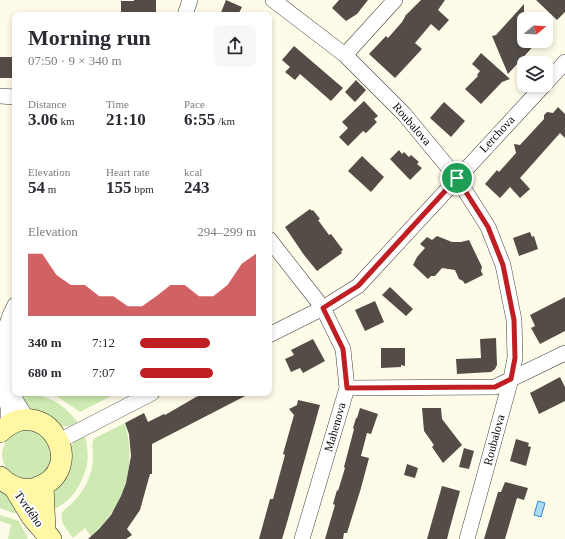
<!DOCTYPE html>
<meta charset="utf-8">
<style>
:root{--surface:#fff;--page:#f7f7f7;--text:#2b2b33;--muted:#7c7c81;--accent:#bf1f23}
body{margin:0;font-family:Georgia,serif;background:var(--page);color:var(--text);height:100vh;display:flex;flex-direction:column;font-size:15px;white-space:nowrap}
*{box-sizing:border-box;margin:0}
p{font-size:13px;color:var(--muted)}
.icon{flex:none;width:22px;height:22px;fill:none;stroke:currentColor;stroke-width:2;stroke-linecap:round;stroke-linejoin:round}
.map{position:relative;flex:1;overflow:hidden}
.drawer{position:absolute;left:12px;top:12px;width:260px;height:384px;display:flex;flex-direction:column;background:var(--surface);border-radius:8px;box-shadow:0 2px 6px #0003}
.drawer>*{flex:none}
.needle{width:26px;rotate:72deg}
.fabs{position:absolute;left:517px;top:12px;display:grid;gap:8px}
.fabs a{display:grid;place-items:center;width:36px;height:36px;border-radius:8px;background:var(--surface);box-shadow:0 2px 6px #0003;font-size:20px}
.pin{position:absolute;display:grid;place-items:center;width:34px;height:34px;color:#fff;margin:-17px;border:2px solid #fff;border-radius:50%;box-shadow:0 1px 4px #0007}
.round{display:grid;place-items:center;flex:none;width:42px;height:42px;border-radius:8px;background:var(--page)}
.head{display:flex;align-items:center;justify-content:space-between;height:68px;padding:0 16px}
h1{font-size:22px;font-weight:800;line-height:30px}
.stats{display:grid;grid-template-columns:repeat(3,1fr);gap:6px;height:68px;padding:4px 16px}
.stats div{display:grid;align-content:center}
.stats b{font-size:17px;font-weight:800}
.stats small{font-size:11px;font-weight:400}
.stats p{font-size:11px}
.chart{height:112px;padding:8px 16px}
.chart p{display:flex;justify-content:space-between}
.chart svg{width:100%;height:72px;margin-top:4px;fill:var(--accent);opacity:.7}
ul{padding:0 16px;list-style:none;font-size:13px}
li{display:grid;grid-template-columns:64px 48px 1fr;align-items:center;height:30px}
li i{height:10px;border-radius:5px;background:var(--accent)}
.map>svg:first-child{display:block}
.green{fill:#ceeab2}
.water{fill:#acdaf8;stroke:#318dd1}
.building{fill:#544c47}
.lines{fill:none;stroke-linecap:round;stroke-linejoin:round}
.street-casing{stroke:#3e3e3e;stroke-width:16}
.secondary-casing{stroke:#2d2d2d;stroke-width:22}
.street{stroke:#fff;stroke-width:15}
.secondary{stroke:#fff7a4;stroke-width:21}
.route-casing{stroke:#fff;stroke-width:8}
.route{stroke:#bf1f23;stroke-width:5}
.labels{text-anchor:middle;stroke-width:4;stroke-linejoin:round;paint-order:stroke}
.street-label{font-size:12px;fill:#0b0b0b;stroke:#fff}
</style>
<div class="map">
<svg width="565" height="539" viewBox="0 0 565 539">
<rect width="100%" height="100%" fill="#fffbe9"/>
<!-- green -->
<path class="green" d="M 52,393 L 109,393 L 111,396 L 80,412 Z
M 28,394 C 50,395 66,406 78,423 L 69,426 L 60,426 L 28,409 L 19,395 Z
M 125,423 C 137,467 125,505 91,536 L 85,528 L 73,538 C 67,529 58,522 63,511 C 80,498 92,480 93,458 C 94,451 90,443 95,438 Z
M 33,430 C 37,432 46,436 48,440 C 64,470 23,496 6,467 C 1,460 1,451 5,443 C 10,431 21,431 33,430 Z
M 84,434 C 87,444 89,454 87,465 C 83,483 69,507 49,510 L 50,498 L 71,446 L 76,439 Z
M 0,488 L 6,490 L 22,514 L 13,513 L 0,508 Z
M 0,515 L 19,521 L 28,539 L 8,539 L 11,525 L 0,521 Z"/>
<!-- water -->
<path class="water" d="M 538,501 L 545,503 L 541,517 L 534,515 Z"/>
<!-- building -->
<path class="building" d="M 134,0 L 156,0 L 156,15 L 121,15 L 121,1 L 134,1 Z
M 226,0 L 242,7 L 238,15 L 220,15 Z
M 339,0 L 368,0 L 357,14 L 346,21 L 332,8 Z
M 421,0 L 445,0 L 438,10 L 449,20 L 439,31 L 431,24 L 415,43 L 422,49 L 395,78 L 369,54 L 386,36 L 388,38 L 402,22 L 405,17 L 405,16 Z
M 536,0 L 565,0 L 565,12 L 557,20 Z
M 524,4 L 524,41 L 538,41 L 508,74 L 492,36 L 496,35 Z
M 294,46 L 343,88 L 331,101 L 300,74 L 295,80 L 285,72 L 290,67 L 282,60 Z
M 481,53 L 510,79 L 502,82 L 481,104 L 465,89 L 478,76 L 477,75 L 480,71 L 472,64 Z
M 0,57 L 15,57 L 15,74 L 12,74 L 12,78 L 0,78 Z
M 356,80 L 366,90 L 355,102 L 345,92 Z
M 364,101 L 378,116 L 374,119 L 377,122 L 366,133 L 363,131 L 348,146 L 339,137 L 348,128 L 342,122 Z
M 444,102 L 465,121 L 451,137 L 430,118 Z
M 558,107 L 565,114 L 565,138 L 560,133 L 520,178 L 530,189 L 520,198 L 510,187 L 500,198 L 485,184 L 497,170 L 499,172 L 516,153 L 514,144 L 520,145 L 544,119 L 544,115 L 547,112 L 553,113 Z
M 399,150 L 402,154 L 404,152 L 409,157 L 411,155 L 419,162 L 417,164 L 422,168 L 410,180 L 390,159 Z
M 362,156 L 384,177 L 371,192 L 348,171 Z
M 310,209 L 312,211 L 313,210 L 320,219 L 318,220 L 329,235 L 331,234 L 343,250 L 341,251 L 342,253 L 317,271 L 304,255 L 285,227 Z
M 530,232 L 532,237 L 534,236 L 538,249 L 519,256 L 513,238 Z
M 437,236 L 452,242 L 461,242 L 469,240 L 482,267 L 481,271 L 483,275 L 465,284 L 463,281 L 459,279 L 455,270 L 442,268 L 435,276 L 431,276 L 428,279 L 413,265 L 417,257 L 425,248 L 420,244 L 427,237 L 432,240 Z
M 390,287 L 413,309 L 406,316 L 382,295 Z
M 565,297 L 565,331 L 540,344 L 531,328 L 535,326 L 530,315 Z
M 375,301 L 384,322 L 365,331 L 355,310 Z
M 496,338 L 497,365 L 495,369 L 491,372 L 457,374 L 456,359 L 481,358 L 480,339 Z
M 313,339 L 325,361 L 303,373 L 300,368 L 291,372 L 285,359 L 294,355 L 291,350 Z
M 381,348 L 405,348 L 405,366 L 401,365 L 401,367 L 381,368 Z
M 560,377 L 565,387 L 565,401 L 539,414 L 530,393 Z
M 206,393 L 251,393 L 152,444 L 152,474 L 150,474 L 140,510 L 127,529 L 132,535 L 126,539 L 88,539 L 99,529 L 111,515 L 121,496 L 126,483 L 131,456 L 129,434 L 125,423 L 144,413 L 148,422 L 164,414 L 165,415 L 196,397 Z
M 298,400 L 320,405 L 286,526 L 282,539 L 259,539 L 270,499 L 273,499 L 285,455 L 283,454 L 294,415 L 289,409 L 297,405 Z
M 360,408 L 378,414 L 371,434 L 367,433 L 361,456 L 369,458 L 361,488 L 347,533 L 344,533 L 343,539 L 325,539 L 335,505 L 333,504 L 337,490 L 338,491 L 345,468 L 344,467 L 354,429 L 353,428 L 356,418 L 357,418 Z
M 422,408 L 441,408 L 442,419 L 462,445 L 443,463 L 432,447 L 434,445 L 424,431 Z
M 516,439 L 529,443 L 528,446 L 531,447 L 526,466 L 510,461 Z
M 464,448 L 474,451 L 469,469 L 459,467 Z
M 407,464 L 418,468 L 415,478 L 404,475 Z
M 505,482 L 528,488 L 524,500 L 517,498 L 505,539 L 484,539 L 498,492 L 501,492 Z
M 442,486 L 460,491 L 449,531 L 447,539 L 427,539 Z"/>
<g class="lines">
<defs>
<path id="street" d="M 273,0 L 345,55 L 404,114 L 457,178 L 488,227 L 503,265 L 514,320 L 515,358 L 511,379 L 467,539
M 185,15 L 190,0
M 345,55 L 395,0
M 546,83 L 565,62
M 0,96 L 15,97
M 269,239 L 323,308 L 343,349 L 347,388 L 302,539
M 15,330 L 11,388 L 16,401 L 27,419
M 269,335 L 323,308 L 358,286 L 544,85
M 0,377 C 1,353 3,326 15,305
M 2,388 L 8,407 L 8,425
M 347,388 L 495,387 L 565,353
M 59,441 L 152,393"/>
<path id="secondary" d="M 0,432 C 46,389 91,470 36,488 C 22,492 10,487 0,477
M 43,486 L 45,531
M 14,487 L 32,517 L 51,539"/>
</defs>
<!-- street casing -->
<use href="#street" class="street-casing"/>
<!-- secondary casing -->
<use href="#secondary" class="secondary-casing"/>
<!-- street -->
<use href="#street" class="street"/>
<!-- secondary -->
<use href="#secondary" class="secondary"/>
</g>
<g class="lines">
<defs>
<path id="route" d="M 457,178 L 488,227 L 503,265 L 514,320 L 515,358 L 511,379 L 495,387 L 347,388 L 343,349 L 323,308 L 358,286 Z"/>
</defs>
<!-- route casing -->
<use href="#route" class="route-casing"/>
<!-- route -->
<use href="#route" class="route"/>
</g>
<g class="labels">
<!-- street labels -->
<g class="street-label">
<text transform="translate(412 124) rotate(49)" y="4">Roubalova</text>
<text transform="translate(497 134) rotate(-47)" y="4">Lerchova</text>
<text transform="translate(335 427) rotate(-74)" y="4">Mahenova</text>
<text transform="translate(494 440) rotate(-75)" y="4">Roubalova</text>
<text transform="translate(29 509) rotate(55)" y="4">Tvrdého</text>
</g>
</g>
</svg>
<div class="fabs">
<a><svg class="needle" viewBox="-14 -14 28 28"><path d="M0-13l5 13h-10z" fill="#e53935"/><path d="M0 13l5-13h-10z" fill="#7c7c81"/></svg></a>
<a><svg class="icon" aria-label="layers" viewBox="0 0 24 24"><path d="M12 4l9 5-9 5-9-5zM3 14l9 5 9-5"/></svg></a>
</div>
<div class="pin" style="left:457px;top:178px;background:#1e9e55"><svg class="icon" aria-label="arrive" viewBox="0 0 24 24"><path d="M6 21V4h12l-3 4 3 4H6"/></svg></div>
<section class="drawer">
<div class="head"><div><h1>Morning run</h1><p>07:50 · 9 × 340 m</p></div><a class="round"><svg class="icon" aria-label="share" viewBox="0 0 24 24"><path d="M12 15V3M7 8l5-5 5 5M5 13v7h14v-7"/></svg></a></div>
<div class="stats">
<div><p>Distance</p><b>3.06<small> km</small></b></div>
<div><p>Time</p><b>21:10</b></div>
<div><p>Pace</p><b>6:55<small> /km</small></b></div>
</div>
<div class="stats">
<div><p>Elevation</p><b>54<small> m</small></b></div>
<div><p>Heart rate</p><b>155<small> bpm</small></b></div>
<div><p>kcal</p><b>243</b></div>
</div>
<div class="chart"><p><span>Elevation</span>294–299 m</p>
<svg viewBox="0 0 160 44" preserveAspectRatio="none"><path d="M0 44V6L10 6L20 19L30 25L40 25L50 32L60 32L70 38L80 38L90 32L100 25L110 25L120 32L130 32L140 25L150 12L160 6V44z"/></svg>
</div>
<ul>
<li><b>340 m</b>7:12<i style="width:60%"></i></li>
<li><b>680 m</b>7:07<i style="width:63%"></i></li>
</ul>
</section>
</div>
